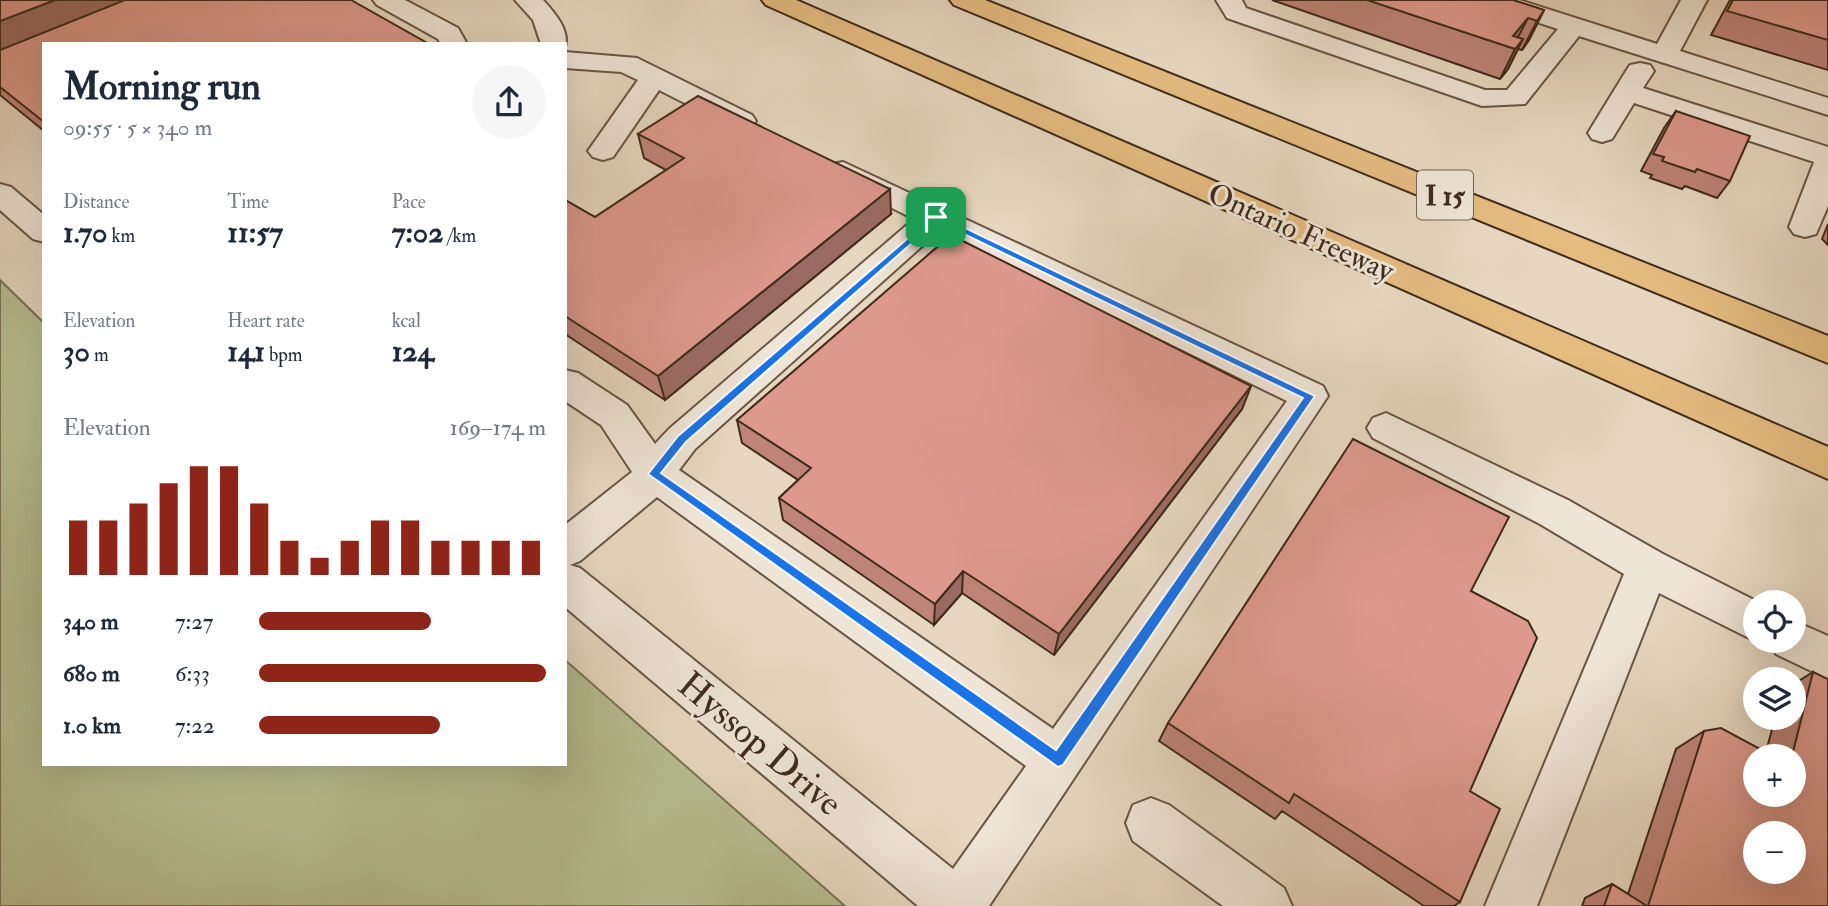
<!DOCTYPE html>
<meta charset="utf-8">
<style>
:root{--surface:#fff;--page:#f6f6f7;--text:#1f2937;--muted:#747a83;--accent:#8f2418}
body{margin:0;font-family:"IM FELL Double Pica",serif;background:var(--page);color:var(--text);height:100vh;display:flex;flex-direction:column;font-size:26px;white-space:nowrap}
*{box-sizing:border-box;margin:0}
p{font-size:23px;color:var(--muted)}
.icon{flex:none;width:38px;height:38px;fill:none;stroke:currentColor;stroke-width:2;stroke-linecap:round;stroke-linejoin:round}
.map{position:relative;flex:1;overflow:hidden}
.side{position:absolute;left:42px;top:42px;width:525px;height:724px;display:flex;flex-direction:column;background:var(--surface);border-radius:0px;box-shadow:0 7px 28px #0002}
.side>*{flex:none}
.fabs{position:absolute;left:1743px;top:590px;display:grid;gap:14px}
.fabs a{display:grid;place-items:center;width:63px;height:63px;border-radius:50%;background:var(--surface);box-shadow:0 7px 28px #0002;font-size:35px}
.pin{position:absolute;display:grid;place-items:center;width:60px;height:60px;color:#fff;margin:-30px;border-radius:14px;box-shadow:0 4px 10px #0006}
.round{display:grid;place-items:center;flex:none;width:74px;height:74px;border-radius:37px;background:var(--page)}
.overview{display:flex;align-items:center;justify-content:space-between;height:119px;padding:0 21px}
h1{font-size:38px;font-weight:800;line-height:52px}
.stats{display:grid;grid-template-columns:repeat(3,1fr);gap:10px;height:119px;padding:7px 21px}
.stats div{display:grid;align-content:center}
.stats b{font-size:30px;font-weight:800}
.stats small{font-size:19px;font-weight:400}
.stats p{font-size:19px}
.chart{height:196px;padding:14px 21px}
.chart p{display:flex;justify-content:space-between}
.chart svg{width:100%;height:126px;margin-top:7px;stroke:var(--accent);stroke-width:6}
ul{padding:0 21px;list-style:none;font-size:23px}
li{display:grid;grid-template-columns:112px 84px 1fr;align-items:center;height:52px}
li i{height:18px;border-radius:9px;background:var(--accent)}
.map>svg:first-child{display:block}
.green{fill:#b6be92;stroke:#7a7456;stroke-width:2}
.lines{fill:none;stroke-linecap:round;stroke-linejoin:round}
.minor-casing{stroke:#695544;stroke-width:4}
.highway-casing{stroke:#3f2a1b;stroke-width:4}
.minor{fill:#efe5d6;fill-rule:evenodd}
.highway{fill:#e4bc80;fill-rule:evenodd}
.wall{fill:#be8479;stroke:#3f2a1b;stroke-width:2;fill-rule:evenodd}
.shaded-wall{fill:#9b6b63;stroke:#3f2a1b;stroke-width:2}
.building{fill:#dd998d;stroke:#3f2a1b;stroke-width:2;fill-rule:evenodd}
.route{fill:#1a73e8;stroke:#fff;stroke-width:2;fill-rule:evenodd}
.labels{text-anchor:middle;stroke-width:6;stroke-linejoin:round;paint-order:stroke}
.shield{fill:#efe5d6;stroke:#746253;stroke-width:2}
.shield-label{font-size:28px;font-weight:bold;fill:#3f2a1b}
.street-label{font-size:30px;fill:#3f2a1b;stroke:#efe5d6}
.near-street-label{font-size:37px;fill:#3f2a1b;stroke:#efe5d6}
</style>
<div class="map">
<svg width="1828" height="906" viewBox="0 0 1828 906">
<rect width="100%" height="100%" fill="#e7d7c0"/>
<filter id="stains"><feTurbulence type="fractalNoise" baseFrequency=".00286" numOctaves="4"/><feColorMatrix values="0 0 0 0 .2 0 0 0 0 .09 0 0 0 0 .02 0 0 0 .5 -.17"/></filter>
<radialGradient id="worn" r=".72"><stop offset=".6" stop-color="#630" stop-opacity="0"/><stop offset="1" stop-color="#630" stop-opacity=".3"/></radialGradient>
<!-- green -->
<path class="green" d="M 0,280 L 44,323 L 44,765 L 565,765 L 565,660 L 845,906 L 0,906 Z"/>
<g class="lines">
<defs>
<path id="minor" d="M 373,0 L 405,0 L 458,28 L 467,44 L 441,44 L 438,39 L 377,5 Z
M 515,0 L 543,0 C 554,12 570,30 565,47 L 565,44 L 541,44 L 533,20 Z
M 1216,0 L 1242,0 L 1246,8 L 1485,90 L 1507,90 L 1558,29 L 1484,5 L 1480,0 L 1519,0 L 1657,44 L 1681,0 L 1707,0 L 1680,51 L 1828,98 L 1828,115 L 1579,36 L 1525,104 L 1482,106 L 1227,18 Z
M 565,52 L 637,58 L 752,115 L 756,121 L 752,127 L 742,130 L 732,127 L 659,90 L 613,157 L 603,160 L 593,157 L 588,151 L 638,80 L 621,72 L 565,68 Z
M 1640,63 L 1650,65 L 1654,71 L 1643,88 L 1828,147 L 1828,206 L 1816,234 L 1805,237 L 1794,234 L 1789,227 L 1814,162 L 1634,103 L 1612,139 L 1602,142 L 1592,139 L 1588,133 L 1626,71 L 1630,65 Z
M 843,162 L 1323,386 L 1328,396 L 989,906 L 918,906 L 565,607 L 565,525 L 632,472 L 601,425 L 565,401 L 565,370 L 578,373 L 627,405 L 655,444 L 669,429 L 914,219 L 832,178 L 828,171 L 832,164 ZM 939,231 L 1287,401 L 1053,729 L 679,470 L 695,449 ZM 657,497 L 1026,766 L 953,869 L 580,568 L 570,565 L 580,561 Z
M 0,184 L 11,187 L 44,215 L 44,242 L 33,239 L 0,210 Z
M 1386,413 L 1568,500 L 1663,554 L 1758,602 L 1755,602 L 1755,640 L 1757,640 L 1755,641 L 1659,593 L 1537,906 L 1485,906 L 1624,574 L 1540,524 L 1373,438 L 1367,428 L 1373,418 Z
M 1794,621 L 1828,636 L 1828,679 L 1776,654 L 1770,640 L 1794,640 Z
M 1151,798 L 1169,805 L 1284,888 L 1292,906 L 1223,906 L 1133,841 L 1126,823 L 1133,805 Z"/>
<path id="highway" d="M 762,0 L 796,0 L 1828,447 L 1828,479 L 766,5 Z
M 950,0 L 985,0 L 1828,336 L 1828,363 L 954,5 Z"/>
</defs>
<!-- minor casing -->
<use href="#minor" class="minor-casing"/>
<!-- highway casing -->
<use href="#highway" class="highway-casing"/>
<!-- minor -->
<use href="#minor" class="minor"/>
<!-- highway -->
<use href="#highway" class="highway"/>
</g>
<!-- wall -->
<path class="wall" d="M 0,0 L 44,44 L 44,131 L 0,95 Z
M 1272,0 L 1513,0 L 1544,10 L 1529,40 L 1522,50 L 1518,49 L 1508,69 L 1500,79 Z
M 1730,0 L 1828,0 L 1828,70 L 1711,35 Z
M 1676,111 L 1730,181 L 1717,198 L 1685,186 L 1682,189 L 1650,178 L 1652,175 L 1641,171 L 1664,128 Z
M 638,134 L 891,214 L 665,400 L 565,334 L 565,200 L 595,217 L 666,170 L 644,158 Z
M 1828,224 L 1828,245 L 1822,239 Z
M 1251,386 L 1242,409 L 1054,655 L 962,593 L 934,625 L 783,520 L 779,498 L 798,480 L 742,443 L 737,420 Z
M 1471,591 L 1470,791 L 1460,902 L 1454,906 L 1424,906 L 1282,811 L 1275,819 L 1159,741 L 1168,723 Z
M 1813,672 L 1828,906 L 1582,906 L 1585,898 L 1612,884 L 1628,894 L 1676,749 L 1704,731 L 1766,752 L 1775,718 L 1794,718 L 1794,684 ZM 1755,756 L 1794,756 L 1794,794 Z"/>
<!-- shaded-wall -->
<path class="shaded-wall" d="M 55,0 L 130,0 L 0,52 L 0,21 Z
M 1544,10 L 1529,40 L 1522,50 L 1537,21 Z
M 1528,18 L 1513,47 L 1513,36 Z
M 1523,39 L 1508,69 L 1500,79 L 1515,49 Z
M 890,189 L 891,214 L 665,400 L 658,376 Z
M 1251,386 L 1242,409 L 1054,655 L 1059,634 Z
M 963,571 L 962,593 L 934,625 L 935,604 Z"/>
<!-- building -->
<path class="building" d="M 0,0 L 55,0 L 0,21 Z
M 125,0 L 351,0 L 429,44 L 44,44 L 44,122 L 0,87 L 0,50 Z
M 1367,0 L 1513,0 L 1544,10 L 1537,21 L 1528,18 L 1513,36 L 1523,39 L 1515,49 Z
M 1733,0 L 1828,0 L 1828,40 L 1727,11 Z
M 698,96 L 890,189 L 658,376 L 565,316 L 565,200 L 595,217 L 684,158 L 638,134 Z
M 1676,111 L 1750,136 L 1730,181 L 1697,169 L 1695,172 L 1662,161 L 1664,157 L 1653,154 Z
M 951,235 L 1251,386 L 1059,634 L 963,571 L 935,604 L 779,498 L 811,468 L 737,420 Z
M 1353,439 L 1509,517 L 1471,591 L 1528,621 L 1537,638 L 1470,791 L 1500,809 L 1460,902 L 1294,794 L 1289,803 L 1168,723 Z
M 1813,672 L 1828,679 L 1828,906 L 1648,906 L 1704,731 L 1721,728 L 1773,756 L 1755,756 L 1755,794 L 1794,794 L 1794,756 L 1792,756 ZM 1755,833 L 1794,833 L 1794,872 L 1755,872 Z
M 1612,884 L 1647,906 L 1604,906 Z"/>
<!-- route -->
<path class="route" d="M 936,214 L 1315,396 L 1063,765 L 1058,767 L 648,474 L 678,436 ZM 937,221 L 1303,398 L 1056,750 L 661,473 L 686,442 Z"/>
<g class="labels">
<!-- shield labels -->
<rect class="shield" x="1417" y="170.5" width="56" height="49" rx="5"/>
<g class="shield-label">
<text x="1445" y="205">I 15</text>
</g>
<!-- street labels -->
<g class="street-label">
<text transform="translate(1301 232) rotate(24)" y="10">Ontario Freeway</text>
</g>
<!-- near-street labels -->
<g class="near-street-label">
<text transform="translate(761 743) rotate(40)" y="13">Hyssop Drive</text>
</g>
</g>
<rect width="100%" height="100%" filter="url(#stains)"/>
<rect width="100%" height="100%" fill="url(#worn)"/>
</svg>
<div class="fabs">
<a><svg class="icon" aria-label="locate" viewBox="0 0 24 24"><circle cx="12" cy="12" r="6"/><path d="M12 2v4M12 18v4M2 12h4M18 12h4"/></svg></a>
<a><svg class="icon" aria-label="layers" viewBox="0 0 24 24"><path d="M12 4l9 5-9 5-9-5zM3 14l9 5 9-5"/></svg></a>
<a>+</a>
<a>−</a>
</div>
<div class="pin" style="left:936px;top:217px;background:#1e9e55"><svg class="icon" aria-label="arrive" viewBox="0 0 24 24"><path d="M6 21V4h12l-3 4 3 4H6"/></svg></div>
<section class="side">
<div class="overview"><div><h1>Morning run</h1><p>09:55 · 5 × 340 m</p></div><a class="round"><svg class="icon" aria-label="share" viewBox="0 0 24 24"><path d="M12 15V3M7 8l5-5 5 5M5 13v7h14v-7"/></svg></a></div>
<div class="stats">
<div><p>Distance</p><b>1.70<small> km</small></b></div>
<div><p>Time</p><b>11:57</b></div>
<div><p>Pace</p><b>7:02<small> /km</small></b></div>
</div>
<div class="stats">
<div><p>Elevation</p><b>30<small> m</small></b></div>
<div><p>Heart rate</p><b>141<small> bpm</small></b></div>
<div><p>kcal</p><b>124</b></div>
</div>
<div class="chart"><p><span>Elevation</span>169–174 m</p>
<svg viewBox="0 0 160 44" preserveAspectRatio="none"><path d="M5 44V25M15 44V25M25 44V19M35 44V12M45 44V6M55 44V6M65 44V19M75 44V32M85 44V38M95 44V32M105 44V25M115 44V25M125 44V32M135 44V32M145 44V32M155 44V32"/></svg>
</div>
<ul>
<li><b>340 m</b>7:27<i style="width:60%"></i></li>
<li><b>680 m</b>6:33<i style="width:100%"></i></li>
<li><b>1.0 km</b>7:22<i style="width:63%"></i></li>
</ul>
</section>
</div>
